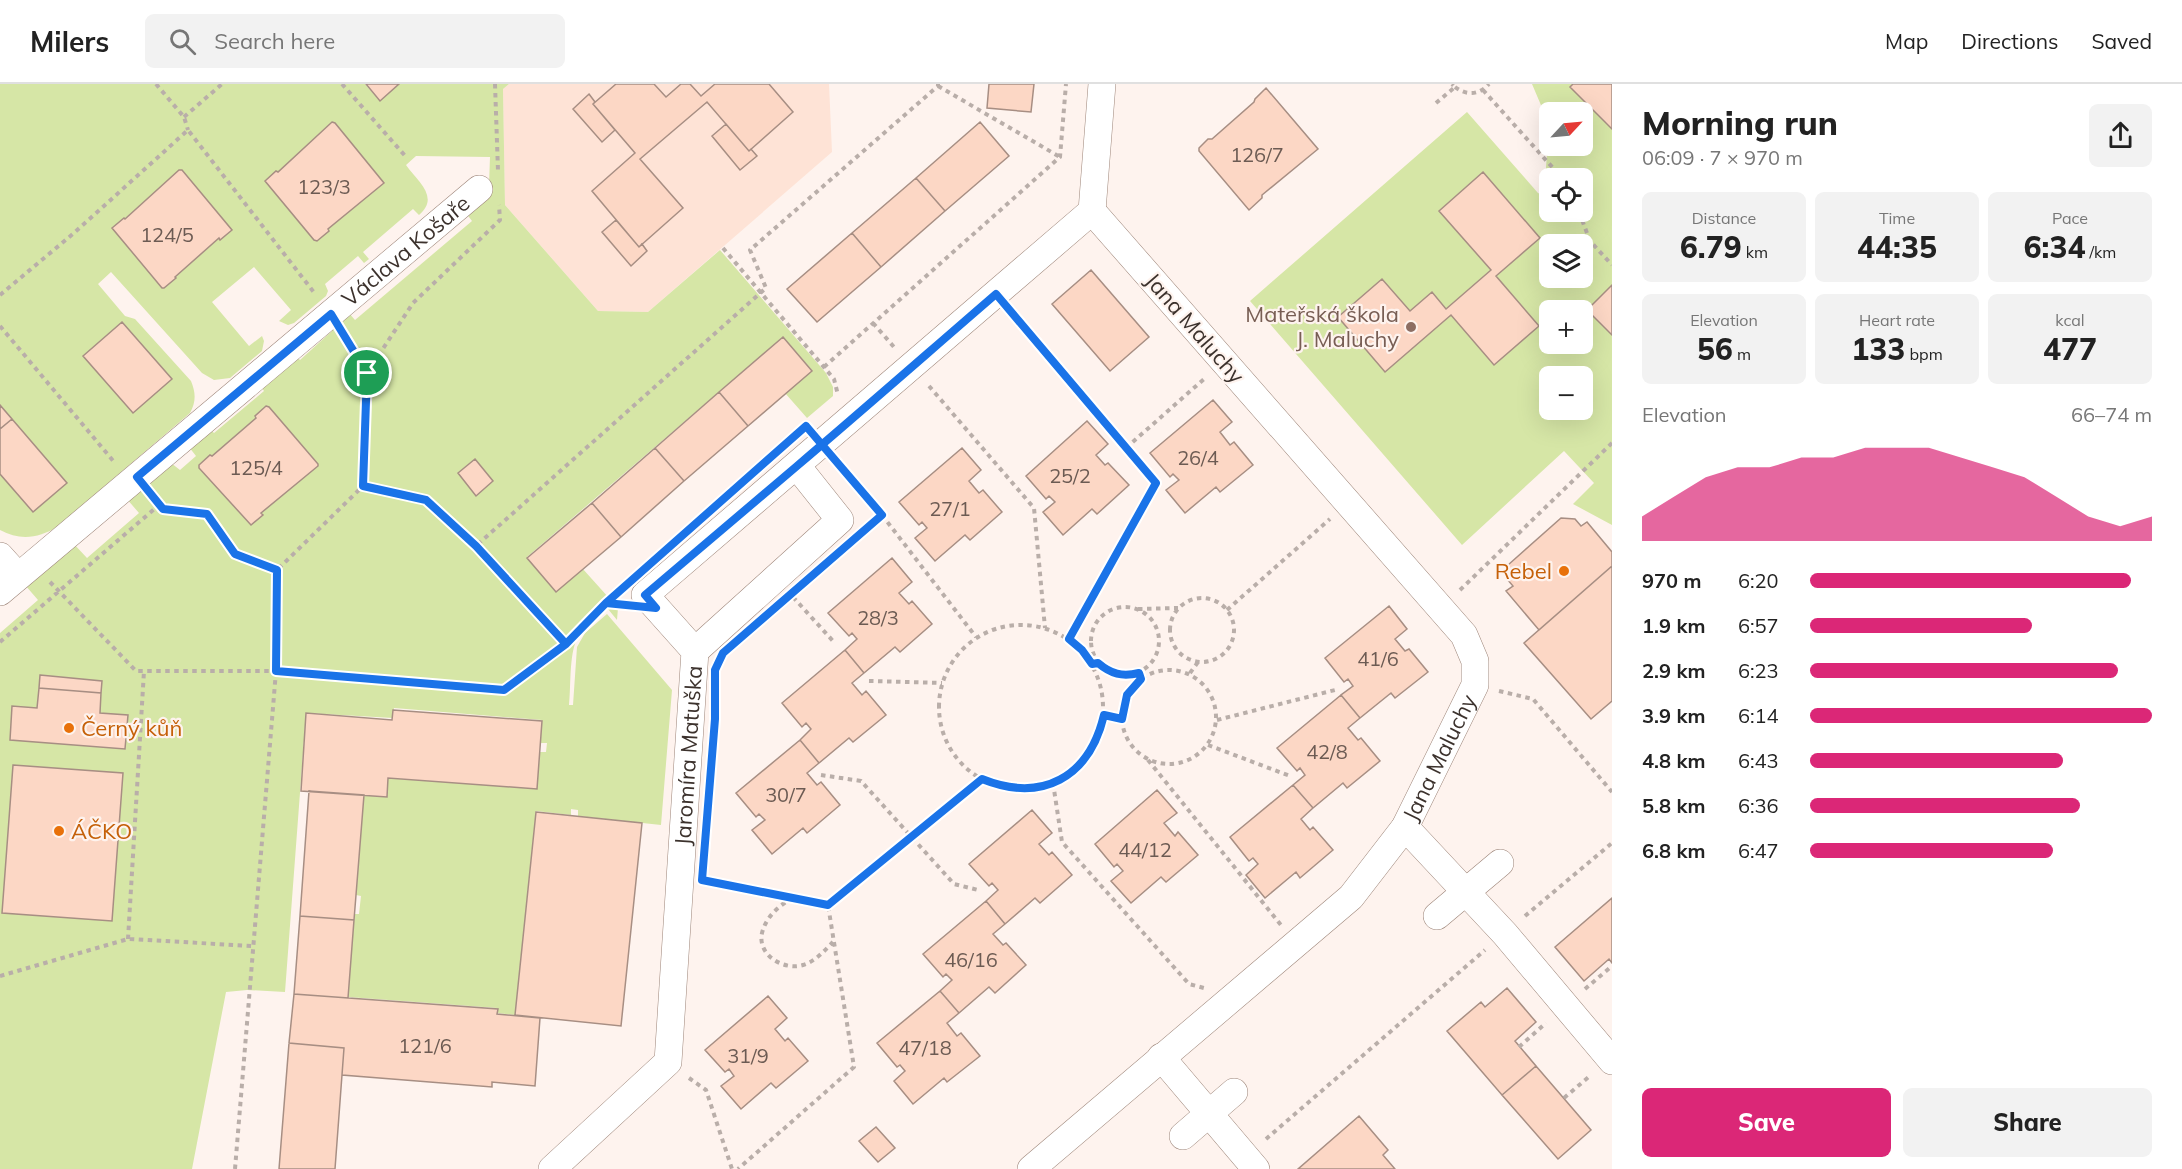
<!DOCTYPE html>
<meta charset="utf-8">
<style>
:root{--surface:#fff;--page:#f2f2f2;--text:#222;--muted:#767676;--line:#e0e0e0;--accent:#db2777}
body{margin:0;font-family:Mulish,sans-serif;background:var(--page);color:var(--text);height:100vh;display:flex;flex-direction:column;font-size:22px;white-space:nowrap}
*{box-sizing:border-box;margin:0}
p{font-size:20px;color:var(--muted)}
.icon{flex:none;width:33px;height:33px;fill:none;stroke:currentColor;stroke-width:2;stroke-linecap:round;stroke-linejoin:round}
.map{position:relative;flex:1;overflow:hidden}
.drawer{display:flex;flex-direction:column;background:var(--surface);width:570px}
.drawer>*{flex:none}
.needle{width:39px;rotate:64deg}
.buttons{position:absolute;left:1539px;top:18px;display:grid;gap:12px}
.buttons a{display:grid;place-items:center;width:54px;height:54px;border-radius:9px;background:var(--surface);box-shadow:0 6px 24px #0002;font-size:30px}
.pin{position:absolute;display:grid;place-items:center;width:51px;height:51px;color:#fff;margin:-26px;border:3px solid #fff;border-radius:50%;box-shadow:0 2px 6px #0007}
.round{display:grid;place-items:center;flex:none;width:63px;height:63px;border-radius:9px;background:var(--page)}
.headline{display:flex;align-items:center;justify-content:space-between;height:102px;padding:0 30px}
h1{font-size:33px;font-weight:800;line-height:45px}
.metrics{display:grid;grid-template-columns:repeat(3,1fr);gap:9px;height:102px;padding:6px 30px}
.metrics div{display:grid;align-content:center;border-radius:9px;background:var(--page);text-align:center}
.metrics b{font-size:30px;font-weight:800}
.metrics small{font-size:16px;font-weight:400}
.metrics p{font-size:16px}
.chart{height:168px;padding:12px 30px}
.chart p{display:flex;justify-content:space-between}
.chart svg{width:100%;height:108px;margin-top:6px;fill:var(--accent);opacity:.7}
.cta{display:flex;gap:12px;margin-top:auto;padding:12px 30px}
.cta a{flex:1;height:69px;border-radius:9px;background:var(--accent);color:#fff;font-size:24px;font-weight:800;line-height:69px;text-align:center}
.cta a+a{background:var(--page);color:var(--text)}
ul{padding:0 30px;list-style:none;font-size:20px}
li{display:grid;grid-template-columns:96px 72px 1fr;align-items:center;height:45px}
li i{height:15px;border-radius:8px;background:var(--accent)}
header{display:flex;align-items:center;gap:36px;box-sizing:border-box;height:84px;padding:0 30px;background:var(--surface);border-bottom:2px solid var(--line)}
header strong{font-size:28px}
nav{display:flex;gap:33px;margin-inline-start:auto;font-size:21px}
.search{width:420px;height:54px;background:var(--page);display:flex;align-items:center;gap:15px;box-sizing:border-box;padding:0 21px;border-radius:9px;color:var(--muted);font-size:22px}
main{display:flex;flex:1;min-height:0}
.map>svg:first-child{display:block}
.built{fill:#fee3d6}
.green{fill:#d6e6a6;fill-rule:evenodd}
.building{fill:#fcd7c5;stroke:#a78e83;stroke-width:1.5}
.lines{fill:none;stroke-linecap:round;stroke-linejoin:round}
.minor-casing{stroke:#9d8579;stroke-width:28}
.path{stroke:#b9aea9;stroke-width:4;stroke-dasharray:4.5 4.5;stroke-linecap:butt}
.minor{stroke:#fff;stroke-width:27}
.route-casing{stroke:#fff;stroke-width:12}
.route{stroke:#1a73e8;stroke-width:8}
.education-dot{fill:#8d6e63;stroke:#fef3ee;stroke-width:2}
.food-dot{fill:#e8710a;stroke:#fef3ee;stroke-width:2}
.labels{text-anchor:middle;stroke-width:4.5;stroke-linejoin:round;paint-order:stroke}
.number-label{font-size:20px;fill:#6c5b53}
.street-label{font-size:22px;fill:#3c322d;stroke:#fef3ee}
.education-label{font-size:22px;fill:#785e54;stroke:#fef3ee;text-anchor:end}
.food-label{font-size:22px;fill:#c56008;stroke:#fef3ee;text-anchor:start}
</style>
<header>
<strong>Milers</strong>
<div class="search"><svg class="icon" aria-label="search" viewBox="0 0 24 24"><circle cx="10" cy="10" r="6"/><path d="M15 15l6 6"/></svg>Search here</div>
<nav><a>Map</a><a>Directions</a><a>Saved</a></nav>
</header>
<main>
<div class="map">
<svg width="1612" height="1085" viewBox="0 0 1612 1085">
<rect width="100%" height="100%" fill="#fef3ee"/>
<!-- built -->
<path class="built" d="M 509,0 L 829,0 L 832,68 L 648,228 L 598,227 L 505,121 L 503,5 Z"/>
<!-- green -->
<path class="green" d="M 0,0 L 365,0 L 378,15 L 381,16 L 397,0 L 509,0 L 503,5 L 505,121 L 598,227 L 648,228 L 720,166 L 826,289 L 833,303 L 833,312 L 807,334 L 785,309 L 812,286 L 783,253 L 527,473 L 582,484 L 618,524 L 617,536 L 608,525 C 598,534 583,543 577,555 C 569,570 571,604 569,621 L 573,621 L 577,563 L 585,549 L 607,530 L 672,606 L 661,741 L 578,732 L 578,726 L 571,725 L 571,731 L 536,727 L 515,931 L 497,929 L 497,924 L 348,913 L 354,830 L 359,830 L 361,812 L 356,811 L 363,710 L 387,712 L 388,694 L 537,703 L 540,668 L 546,668 L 547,659 L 540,659 L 542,636 L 394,624 L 393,634 L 306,629 L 285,908 L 247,906 L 226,908 L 192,1085 L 0,1085 L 0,549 L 38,516 L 25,501 L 73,459 L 87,474 L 139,429 L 126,414 L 171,379 L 180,386 L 196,372 L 189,363 L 211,346 L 214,349 L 264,307 L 262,304 L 297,273 L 300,276 L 332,247 L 331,244 L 348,228 L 355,236 L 472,137 L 463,125 L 489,101 L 490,73 L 416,72 L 406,81 C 418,98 440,113 419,131 L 413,125 L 363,168 L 369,175 L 364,179 L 358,172 L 325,200 L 328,207 L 326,212 L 294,239 L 288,241 L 279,237 L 291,226 L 254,183 L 212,218 L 249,262 L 262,252 L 264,257 L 262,267 L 230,294 L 214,296 L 202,289 L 111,188 L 98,200 L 125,232 L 135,235 L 191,297 C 196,309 196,318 190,329 L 57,443 C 39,454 20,457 0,446 Z
M 1532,0 L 1612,0 L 1612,441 L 1573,420 L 1594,399 L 1564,367 L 1462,461 L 1250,217 L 1467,28 L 1538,109 L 1544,112 L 1549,41 L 1550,62 L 1582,62 L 1582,28 L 1550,28 L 1549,40 ZM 1550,94 L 1582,94 L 1582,128 L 1550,128 ZM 1550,160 L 1582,160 L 1582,194 L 1550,194 ZM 1550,226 L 1582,226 L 1582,260 L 1550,260 ZM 1550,292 L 1582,292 L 1582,326 L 1550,326 Z"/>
<!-- building -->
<path class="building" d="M 366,0 L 399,0 L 380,17 Z
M 616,0 L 654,0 L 666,13 L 681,0 L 690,0 L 701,12 L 715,0 L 769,0 L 793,28 L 749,67 L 707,18 L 640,75 L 683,124 L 639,163 L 592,107 L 635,69 L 593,20 Z
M 989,0 L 1034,0 L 1031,28 L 987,24 Z
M 1573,0 L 1612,0 L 1612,45 L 1570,3 Z
M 1266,4 L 1318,65 L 1262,111 L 1262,114 L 1249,126 L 1199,67 L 1199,64 L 1208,55 L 1212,55 L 1254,18 L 1255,15 Z
M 589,10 L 595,18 L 593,20 L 615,46 L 602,58 L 573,25 Z
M 332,38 L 335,39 L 384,99 L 328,145 L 329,147 L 317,157 L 314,156 L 265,97 L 276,87 L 278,88 Z
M 980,38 L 1009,72 L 945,127 L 916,94 Z
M 726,40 L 749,67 L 751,65 L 757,72 L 740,86 L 712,52 Z
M 179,86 L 182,86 L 232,146 L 220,156 L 219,154 L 175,193 L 176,194 L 164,204 L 162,204 L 112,144 L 124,134 L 125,135 Z
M 1483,88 L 1540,154 L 1496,192 L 1539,242 L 1494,281 L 1451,231 L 1385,288 L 1338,233 L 1382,195 L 1410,227 L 1432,208 L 1446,225 L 1491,186 L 1439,127 Z
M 916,94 L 945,127 L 881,183 L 852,149 Z
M 616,136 L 639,163 L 642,160 L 647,167 L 631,182 L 602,148 Z
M 852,149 L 881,183 L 817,238 L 787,205 Z
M 1091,186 L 1149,253 L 1110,287 L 1052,220 Z
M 1612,201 L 1612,251 L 1587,226 Z
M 122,238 L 172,295 L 133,329 L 83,272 Z
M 783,253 L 812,287 L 748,342 L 719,308 Z
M 719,308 L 748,342 L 684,397 L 655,364 Z
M 1213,316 L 1232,338 L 1220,348 L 1230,361 L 1234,358 L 1253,381 L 1220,408 L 1216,403 L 1185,429 L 1166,406 L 1179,396 L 1173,390 L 1170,393 L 1150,369 Z
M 0,321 L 12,335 L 0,345 Z
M 266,322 L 269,323 L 318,380 L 318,382 L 261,429 L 263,431 L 251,441 L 199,384 L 199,381 L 210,371 L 212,372 L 256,334 L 255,332 Z
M 12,335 L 67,399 L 33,428 L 0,390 L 0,345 Z
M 1087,337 L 1108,360 L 1096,371 L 1105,381 L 1108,379 L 1129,401 L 1097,430 L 1092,425 L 1063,451 L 1043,428 L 1055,418 L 1049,412 L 1046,415 L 1026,392 Z
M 655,364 L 684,397 L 621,453 L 592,419 Z
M 962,364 L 981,386 L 969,397 L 979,409 L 983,406 L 1002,428 L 970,456 L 965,451 L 935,477 L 915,454 L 927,444 L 922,438 L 919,441 L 899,418 Z
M 475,375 L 493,397 L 476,412 L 458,389 Z
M 592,419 L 621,453 L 556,508 L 527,474 Z
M 1561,434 L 1575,435 L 1581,442 L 1587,438 L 1612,468 L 1612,482 L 1539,546 L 1506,507 L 1513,502 L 1507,495 L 1508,481 Z
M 892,474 L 912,498 L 899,509 L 909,520 L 912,517 L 932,540 L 900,568 L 895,563 L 864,589 L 845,566 L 857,555 L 852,549 L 849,552 L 828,529 Z
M 1612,482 L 1612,617 L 1591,635 L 1524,559 Z
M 1389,522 L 1407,545 L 1395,555 L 1405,567 L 1409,565 L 1428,588 L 1395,614 L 1391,609 L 1360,634 L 1341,611 L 1353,602 L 1348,595 L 1344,598 L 1325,574 Z
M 845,566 L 864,589 L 852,599 L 862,611 L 866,607 L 886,631 L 853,658 L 849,654 L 819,679 L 800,656 L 811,645 L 806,639 L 802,643 L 782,619 Z
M 40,591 L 102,597 L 101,609 L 39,604 Z
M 39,604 L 101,609 L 100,629 L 128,631 L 125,665 L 10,656 L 12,622 L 37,624 Z
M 1341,611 L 1360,634 L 1348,644 L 1358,656 L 1361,654 L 1380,677 L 1347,704 L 1343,699 L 1313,724 L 1293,701 L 1305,691 L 1300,684 L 1297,687 L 1277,664 Z
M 393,626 L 542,637 L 537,705 L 388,694 L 387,713 L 301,707 L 306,629 L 392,636 Z
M 800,656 L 819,679 L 807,689 L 817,701 L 821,698 L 840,721 L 807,749 L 803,744 L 772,770 L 752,746 L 765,736 L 759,730 L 756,733 L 736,709 Z
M 13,681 L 123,689 L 112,837 L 2,829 Z
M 1293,701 L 1313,724 L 1301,735 L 1310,746 L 1313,743 L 1333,766 L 1300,794 L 1296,788 L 1265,814 L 1246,791 L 1258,780 L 1253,774 L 1249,777 L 1230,753 Z
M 1157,706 L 1177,729 L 1164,739 L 1175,752 L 1178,748 L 1198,771 L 1166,798 L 1161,793 L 1131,819 L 1111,797 L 1123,787 L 1117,780 L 1114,783 L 1095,760 Z
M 309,707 L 364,711 L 354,836 L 300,832 Z
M 1032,726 L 1052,749 L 1039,760 L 1049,771 L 1052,768 L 1072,791 L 1040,819 L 1035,814 L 1005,840 L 986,817 L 998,806 L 992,799 L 989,802 L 969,780 Z
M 536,728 L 642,739 L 621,942 L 515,931 Z
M 1612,814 L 1612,879 L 1609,875 L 1584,897 L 1555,863 Z
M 986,817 L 1005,840 L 993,850 L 1003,861 L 1006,859 L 1026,881 L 995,909 L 989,903 L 959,929 L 940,907 L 952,896 L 946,890 L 943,893 L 923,870 Z
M 300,832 L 354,836 L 348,914 L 294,910 Z
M 1507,904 L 1536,938 L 1515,957 L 1536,982 L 1502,1011 L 1447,947 L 1481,918 L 1485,923 Z
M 940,907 L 959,929 L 947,939 L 957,952 L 961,949 L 980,972 L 947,998 L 944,994 L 913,1020 L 894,997 L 905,987 L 900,981 L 897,983 L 877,959 Z
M 294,910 L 498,925 L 497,930 L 540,934 L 535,1002 L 492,998 L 492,1003 L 342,991 L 344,964 L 289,959 Z
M 768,912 L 787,934 L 775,945 L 785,957 L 788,954 L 808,977 L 776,1004 L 771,999 L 741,1025 L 721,1002 L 734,992 L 729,985 L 725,988 L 705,966 Z
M 289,959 L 344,964 L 335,1085 L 279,1085 Z
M 1536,982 L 1591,1046 L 1558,1075 L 1502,1011 Z
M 1359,1032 L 1388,1066 L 1383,1071 L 1395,1085 L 1298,1085 Z
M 876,1043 L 895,1064 L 878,1078 L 859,1057 Z"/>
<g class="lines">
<defs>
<g id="minor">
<path d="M 0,472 L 18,492"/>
<path id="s1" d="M 0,508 L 479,105"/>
<path d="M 695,567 L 840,436 L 797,382"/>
<path d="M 1405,743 L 1505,850 L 1612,977"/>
<path d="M 1437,832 L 1500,779"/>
<path d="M 1161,973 L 1256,1085"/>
<path d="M 1183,1052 L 1234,1008"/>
<path id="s2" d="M 552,1085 L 668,978 L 695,567 L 645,511 L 1092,127 L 1102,0"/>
<path id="s3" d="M 1031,1085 L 1351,813 L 1405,743 L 1475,601 L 1475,577 L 1464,551 L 1092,127"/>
</g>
</defs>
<!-- minor casing -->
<use href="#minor" class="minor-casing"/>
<!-- path -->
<path class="path" d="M 156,0 L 184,33 L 188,46
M 342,0 L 407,74
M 495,0 L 498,87
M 938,2 L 1060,73
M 1455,3 C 1467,12 1479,11 1489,0
M 1483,6 L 1562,94
M 1436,19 L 1455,3 L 1452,0
M 184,33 L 222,0
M 1579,128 L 1590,157 L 1612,181
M 723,164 L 834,295 L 838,311
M 0,211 L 74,149 L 188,46 L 316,211
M 1012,229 L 1156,399 L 1069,555
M 873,239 L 894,263
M 0,242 L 115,379
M 344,251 L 367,288
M 824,283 L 1060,73 L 1066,0
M 929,302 L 1034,424 L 1045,544
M 1126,364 L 1204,295
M 837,380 L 882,431 L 866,444
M 363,402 L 426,416 L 476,462 L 766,204 L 750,166 L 938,2 L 938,0
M 153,413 L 163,425 L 207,430 L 235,470 L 277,486
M 882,431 L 976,553
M 476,462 L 566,560
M 50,498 L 136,587 L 276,587 L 504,606 L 566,560 L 606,519 L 620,520
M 1460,506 L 1612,359
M 793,513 L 833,557
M1170 546a32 32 0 1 1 64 0a32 32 0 1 1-64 0Z
M 607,518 L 619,507
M1091 557a34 34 0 1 1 68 0a34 34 0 1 1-68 0Z
M 1138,525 L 1178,524
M 1227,526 L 1330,435
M939 623a82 82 0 1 1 164 0a82 82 0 1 1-164 0Z
M 0,558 L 159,421
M1122 633a47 47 0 1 1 94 0a47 47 0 1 1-94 0Z
M 1190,589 L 1198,578
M 869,597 L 942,599
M 1499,607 L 1533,615 L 1612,708
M 1104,631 L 1122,635
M 1217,636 L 1339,605
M 1208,661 L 1290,692
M 1148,676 L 1281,841
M 821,691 L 861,697 L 954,800 L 978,806
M 1053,699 L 1062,758 L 1189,900 L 1204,904
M 706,797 L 828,821 L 854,983 L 738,1085
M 793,814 C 779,821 766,833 762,849 C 757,871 784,887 803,881 C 816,877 824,867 833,858
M 828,821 L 982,695
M 1525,832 L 1612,759
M 128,855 L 144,587
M 0,892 L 128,855 L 253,862
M 1585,905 L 1612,882
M 1519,963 L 1546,939
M 689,994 L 706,1006 L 732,1085
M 1564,1014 L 1591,991
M 1266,1055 L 1485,866
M 235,1085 L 276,587 L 277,486 L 363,402 L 367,289 L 413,219 L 500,136 L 499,121"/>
<!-- minor -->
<use href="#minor" class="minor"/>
</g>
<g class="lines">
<defs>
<path id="route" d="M 367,289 L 363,402 L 426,416 L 476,462 L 566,560 L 606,519 L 806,342 L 882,431 L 723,569 L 715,586 L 715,635 L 702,796 L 828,821 L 982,695 C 1042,719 1089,694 1104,631 L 1122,635 L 1127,611 L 1141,595 L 1139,589 C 1122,593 1111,590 1098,579 L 1092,580 L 1082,566 L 1069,555 L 1156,399 L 996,210 C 930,267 864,325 797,382 L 645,511 L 656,524 L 606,519 L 566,560 L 504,606 L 276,587 L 277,486 L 235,470 L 207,430 L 163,425 L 137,393 L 331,230 L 367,289"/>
</defs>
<!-- route casing -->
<use href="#route" class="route-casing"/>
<!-- route -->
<use href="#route" class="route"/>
</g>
<!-- markers -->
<circle class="education-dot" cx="1411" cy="243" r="6"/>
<g class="food-dot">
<circle cx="1564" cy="487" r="6"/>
<circle cx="69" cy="644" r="6"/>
<circle cx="59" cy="747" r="6"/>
</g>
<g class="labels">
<!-- number labels -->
<g class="number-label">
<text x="1257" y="78">126/7</text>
<text x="324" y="110">123/3</text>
<text x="167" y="158">124/5</text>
<text x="1198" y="381">26/4</text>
<text x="256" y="391">125/4</text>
<text x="1070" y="399">25/2</text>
<text x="950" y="432">27/1</text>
<text x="878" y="541">28/3</text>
<text x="1378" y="582">41/6</text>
<text x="1327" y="675">42/8</text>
<text x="786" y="718">30/7</text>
<text x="1145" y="773">44/12</text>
<text x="971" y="883">46/16</text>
<text x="425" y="969">121/6</text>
<text x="925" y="971">47/18</text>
<text x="748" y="979">31/9</text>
</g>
<!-- street labels -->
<g class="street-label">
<text dy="8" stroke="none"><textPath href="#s1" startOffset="530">Václava Košaře</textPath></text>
<text transform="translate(1195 244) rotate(49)" y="8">Jana Maluchy</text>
<text dy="8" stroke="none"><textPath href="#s2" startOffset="465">Jaromíra Matuška</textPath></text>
<text dy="8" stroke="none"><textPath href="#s3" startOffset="586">Jana Maluchy</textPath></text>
</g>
<!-- education labels -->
<g class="education-label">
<text x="1399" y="238">Mateřská škola<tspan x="1399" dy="25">J. Maluchy</tspan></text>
</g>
<!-- food labels -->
<g class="food-label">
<text x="1552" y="495" text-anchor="end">Rebel</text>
<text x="81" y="652">Černý kůň</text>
<text x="71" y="755">ÁČKO</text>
</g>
</g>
</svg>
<div class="buttons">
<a><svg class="needle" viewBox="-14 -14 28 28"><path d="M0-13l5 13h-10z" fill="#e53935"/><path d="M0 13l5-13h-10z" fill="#767676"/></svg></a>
<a><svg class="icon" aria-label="locate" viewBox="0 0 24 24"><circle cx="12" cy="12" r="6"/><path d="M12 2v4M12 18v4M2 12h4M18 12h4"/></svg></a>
<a><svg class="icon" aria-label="layers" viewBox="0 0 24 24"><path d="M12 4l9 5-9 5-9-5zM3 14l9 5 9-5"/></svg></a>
<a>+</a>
<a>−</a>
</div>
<div class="pin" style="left:367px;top:289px;background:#1e9e55"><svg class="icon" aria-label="arrive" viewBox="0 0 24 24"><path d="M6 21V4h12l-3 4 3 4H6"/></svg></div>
</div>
<section class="drawer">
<div class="headline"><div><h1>Morning run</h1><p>06:09 · 7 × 970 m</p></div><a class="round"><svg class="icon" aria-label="share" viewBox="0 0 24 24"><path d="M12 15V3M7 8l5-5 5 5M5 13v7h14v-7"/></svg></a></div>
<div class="metrics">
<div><p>Distance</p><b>6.79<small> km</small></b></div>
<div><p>Time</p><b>44:35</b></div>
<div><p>Pace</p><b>6:34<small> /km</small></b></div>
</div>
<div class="metrics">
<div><p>Elevation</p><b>56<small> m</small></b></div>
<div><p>Heart rate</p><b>133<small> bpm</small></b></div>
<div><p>kcal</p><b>477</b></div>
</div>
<div class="chart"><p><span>Elevation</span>66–74 m</p>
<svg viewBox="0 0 160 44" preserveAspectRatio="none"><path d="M0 44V34L10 26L20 18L30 14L40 14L50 10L60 10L70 6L80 6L90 6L100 10L110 14L120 18L130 26L140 34L150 38L160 34V44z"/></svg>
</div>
<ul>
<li><b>970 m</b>6:20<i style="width:94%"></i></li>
<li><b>1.9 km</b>6:57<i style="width:65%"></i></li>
<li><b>2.9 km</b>6:23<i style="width:90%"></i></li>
<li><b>3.9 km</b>6:14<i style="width:100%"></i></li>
<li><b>4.8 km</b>6:43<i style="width:74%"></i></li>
<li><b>5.8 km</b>6:36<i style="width:79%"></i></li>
<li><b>6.8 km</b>6:47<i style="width:71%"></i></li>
</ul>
<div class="cta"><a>Save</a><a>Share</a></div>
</section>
</main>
